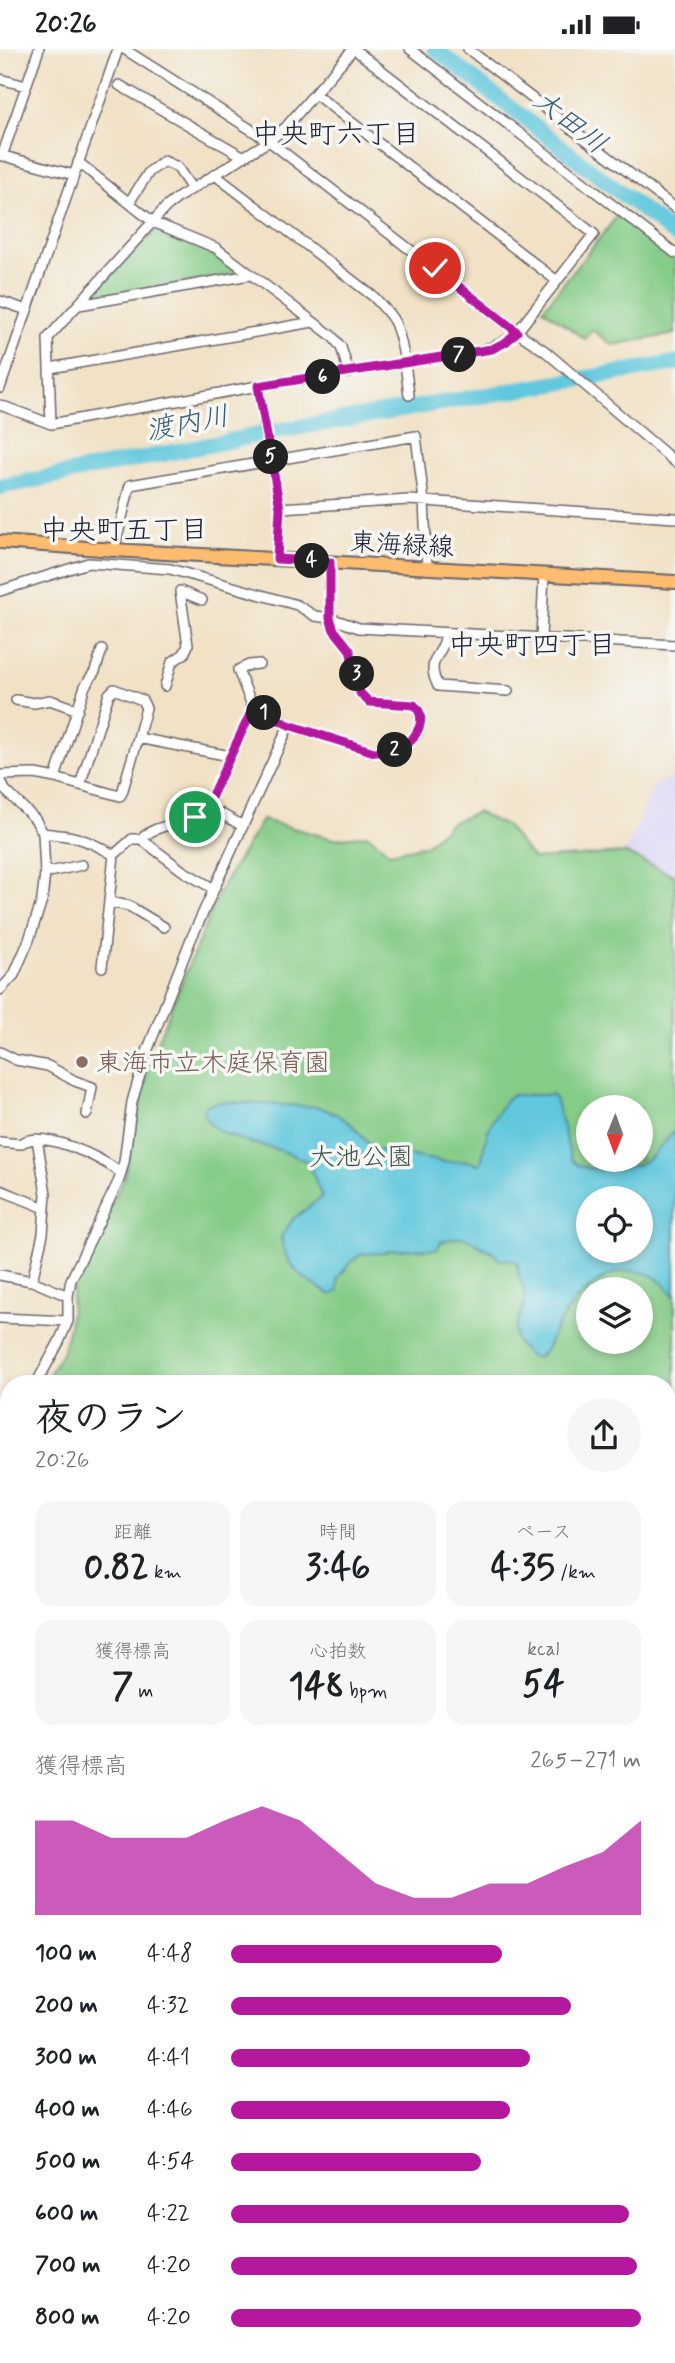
<!DOCTYPE html>
<html lang="ja">
<meta charset="utf-8">
<style>
:root{--surface:#fff;--page:#f6f6f6;--text:#202124;--muted:#757577;--accent:#b5179e}
body{margin:0;font-family:Mynerve,"Klee One",sans-serif;background:var(--page);color:var(--text);height:100vh;display:flex;flex-direction:column;font-size:26px;white-space:nowrap}
*{box-sizing:border-box;margin:0}
p{font-size:23px;color:var(--muted)}
.icon{flex:none;width:38px;height:38px;fill:none;stroke:currentColor;stroke-width:2;stroke-linecap:round;stroke-linejoin:round}
.map{position:relative;flex:1;overflow:hidden}
.side{position:absolute;left:0px;top:1326px;width:676px;height:989px;display:flex;flex-direction:column;background:var(--surface);border-radius:28px 28px 0 0;box-shadow:0 4px 10px #0003}
.side>*{flex:none}
.needle{width:46px;rotate:181deg}
.fabs{position:absolute;left:576px;top:1046px;display:grid;gap:14px}
.fabs a{display:grid;place-items:center;width:77px;height:77px;border-radius:50%;background:var(--surface);box-shadow:0 4px 10px #0003;font-size:35px}
.pin{position:absolute;display:grid;place-items:center;width:60px;height:60px;color:#fff;margin:-30px;border:4px solid #fff;border-radius:50%;box-shadow:0 2px 7px #0007}
.km{position:absolute;width:35px;height:35px;margin:-18px;border-radius:50%;background:#222;color:#fff;font-size:19px;line-height:35px;text-align:center}
.round{display:grid;place-items:center;flex:none;width:74px;height:74px;border-radius:37px;background:var(--page)}
.overview{display:flex;align-items:center;justify-content:space-between;height:119px;padding:0 35px}
h1{font-size:38px;font-weight:700;line-height:52px}
.figures{display:grid;grid-template-columns:repeat(3,1fr);gap:10px;height:119px;padding:7px 35px}
.figures div{display:grid;align-content:center;border-radius:18px;background:var(--page);text-align:center}
.figures b{font-size:35px;font-weight:700}
.figures small{font-size:19px;font-weight:400}
.figures p{font-size:19px}
.chart{height:196px;padding:14px 35px}
.chart p{display:flex;justify-content:space-between}
.chart svg{width:100%;height:126px;margin-top:7px;fill:var(--accent);opacity:.7}
ul{padding:0 35px;list-style:none;font-size:23px}
li{display:grid;grid-template-columns:112px 84px 1fr;align-items:center;height:52px}
li i{height:18px;border-radius:9px;background:var(--accent)}
.status{display:flex;justify-content:space-between;align-items:center;height:49px;padding:0 35px;background:var(--surface);direction:ltr}
.status svg{height:19px;fill:currentColor}
.map>svg:first-child{display:block}
.built{fill:#dbd6f7}
.green{fill:#85cc87;stroke:#547761;stroke-width:2;fill-rule:evenodd}
.water{fill:#60c7dd;stroke:#41748c;stroke-width:2;fill-rule:evenodd}
.lines{fill:none;stroke-linecap:round;stroke-linejoin:round}
.river{stroke:#60c7dd;stroke-width:16}
.minor-casing{stroke:#6a656b;stroke-width:12}
.major-casing{stroke:#6a656b;stroke-width:16}
.minor{stroke:#fff;stroke-width:9}
.major{stroke:#fdbc6f;stroke-width:12}
.route-casing{stroke:#fff;stroke-width:14}
.route{stroke:#b5179e;stroke-width:9}
.education-dot{fill:#8d6e63;stroke:#f6f6f2;stroke-width:2.5}
.labels{text-anchor:middle;stroke-width:7;stroke-linejoin:round;paint-order:stroke}
.street-label{font-size:26px;fill:#22223b;stroke:#f6f6f2}
.education-label{font-size:26px;fill:#785e54;stroke:#f6f6f2;text-anchor:start}
.park-label{font-size:26px;fill:#405552;stroke:#f6f6f2}
.water-label{font-size:28px;font-style:italic;fill:#385c74;stroke:#f6f6f2}
.neighbourhood-label{font-size:28px;fill:#22223b;stroke:#f6f6f2}
</style>
<div class="status"><b>20:26</b><svg viewBox="0 0 49 12"><path d="M0 12V9h3v3zM5 12V6h3v6zM10 12V3h3v9zM15 12V0h3v12zM26 1h20v11H26zM47 4h2v5h-2z"/></svg></div>
<div class="map">
<svg width="675" height="2314" viewBox="0 0 675 2314">
<rect width="100%" height="100%" fill="#f6f6f2"/>
<filter id="ink" filterUnits="userSpaceOnUse"><feTurbulence type="fractalNoise" baseFrequency=".0143" numOctaves="2"/><feDisplacementMap in="SourceGraphic" scale="14" xChannelSelector="R" yChannelSelector="G"/><feConvolveMatrix kernelMatrix="1 2 1 2 8 2 1 2 1" color-interpolation-filters="sRGB"/></filter>
<filter id="wash" filterUnits="userSpaceOnUse"><feTurbulence type="fractalNoise" baseFrequency=".00686" numOctaves="4" result="noise"/><feDisplacementMap in="SourceGraphic" scale="28" xChannelSelector="R" yChannelSelector="G"/><feGaussianBlur stdDeviation="1.57" result="paint"/><feColorMatrix in="noise" values="0 0 0 0 0 0 0 0 0 0 0 0 0 0 0 0 0 1.4 0 .05"/><feComposite in="paint" operator="in"/></filter>
<g filter="url(#wash)">
<rect width="100%" height="100%" fill="#f1e1c5"/>
<!-- built -->
<path class="built" d="M 675,727 L 675,827 L 625,804 L 654,736 Z"/>
<!-- green -->
<path class="green" d="M 618,166 L 675,208 L 675,285 L 613,296 L 592,281 L 585,290 L 543,260 Z
M 157,180 L 200,198 L 237,221 L 236,225 L 97,249 L 95,244 Z
M 477,763 L 506,777 L 533,810 L 625,804 L 675,827 L 675,1583 L 667,1580 L 667,1335 L 43,1335 L 62,1304 L 69,1278 L 73,1236 L 92,1199 L 124,1129 L 150,1010 L 220,841 L 262,771 L 333,790 L 368,786 L 390,804 L 426,796 L 450,774 ZM 588,1059 L 640,1059 L 640,1111 L 588,1111 ZM 588,1150 L 640,1150 L 640,1202 L 588,1202 ZM 588,1241 L 640,1241 L 640,1293 L 588,1293 Z"/>
<!-- water -->
<path class="water" d="M 514,1046 L 551,1046 L 555,1049 L 571,1109 C 580,1126 628,1121 644,1113 C 655,1106 666,1091 675,1081 L 675,1248 C 661,1230 650,1221 626,1222 C 597,1225 566,1258 554,1283 C 548,1294 548,1303 536,1309 C 530,1308 527,1305 522,1300 C 505,1283 525,1267 525,1247 C 524,1235 516,1227 518,1215 L 509,1210 L 499,1211 L 494,1203 C 467,1195 475,1181 441,1193 L 437,1200 L 392,1201 L 383,1204 L 362,1205 L 352,1212 L 338,1229 L 338,1242 L 331,1246 C 304,1230 285,1220 281,1188 L 293,1170 L 322,1148 L 308,1113 C 299,1109 290,1105 282,1102 C 259,1094 206,1089 203,1060 L 209,1055 L 224,1053 L 319,1058 L 336,1065 L 352,1076 L 373,1100 L 444,1113 L 468,1112 L 477,1115 L 481,1114 C 487,1088 485,1079 502,1057 C 506,1051 507,1048 514,1046 ZM 588,1150 L 640,1150 L 640,1202 L 588,1202 Z"/>
<g class="lines">
<!-- river -->
<path class="river" d="M 435,0 L 675,186
M 0,438 L 283,381 L 675,314"/>
</g>
</g>
<g filter="url(#ink)">
<g class="lines">
<defs>
<path id="minor" d="M 124,0 L 269,92 L 517,283 L 545,302 L 675,413
M 410,0 L 675,204
M 468,0 L 675,159
M 0,30 L 26,37
M 119,36 L 244,108
M 315,45 L 557,232
M 0,106 L 74,126
M 2,107 L 39,0
M 78,113 L 153,173 L 216,199 L 332,287 L 341,298 L 349,324
M 215,126 L 374,248 C 381,256 390,264 395,274 C 404,296 406,323 409,346
M 130,152 L 149,123 L 164,112 L 177,118 L 192,140
M 0,252 L 27,261
M 79,256 L 250,226
M 50,319 L 313,273
M 258,337 L 280,459 L 277,510
M 0,339 L 118,0
M 0,356 L 51,375 L 258,337 L 469,304 C 488,300 502,296 517,283 L 594,185 L 354,0
M 51,375 L 48,289 L 166,158 L 179,148 L 269,92 L 286,78 L 353,0
M 280,459 L 409,451 L 675,469
M 114,501 L 130,436 L 416,387 L 424,452 L 427,518
M 330,513 L 330,569 L 359,579 L 675,596
M 0,542 L 88,514 L 104,515 L 170,520 L 297,556 L 315,567 L 330,569 L 334,581 L 350,601 L 360,644 L 369,653 L 414,656 L 418,660 C 429,690 399,703 374,703 L 289,676 L 253,659 L 238,621 L 249,616 L 259,615
M 446,585 C 444,607 424,609 438,637 L 508,642
M 541,589 L 544,525
M 165,637 L 172,613 L 184,605 L 188,596 L 180,542 L 202,551
M 16,651 L 34,654 L 50,651 L 78,661
M 138,689 L 122,744 L 120,747 L 80,736 L 109,645 L 114,640 L 142,651 L 146,659 L 138,689 L 230,707
M 0,726 L 35,725 L 55,729 L 85,637 L 95,622 L 102,601
M 55,729 L 80,736
M 0,730 L 5,741 L 35,770 L 43,784 L 45,824 L 42,851 L 29,891 L 14,926 L 0,941
M 243,777 L 207,757 L 253,659
M 141,790 C 160,771 192,778 207,757
M 45,824 L 82,816
M 214,840 L 289,676
M 109,853 L 129,857 L 164,878
M 102,918 L 114,806
M 0,1003 L 16,1011 L 48,1017 L 75,1032 L 92,1038 L 87,1065
M 0,1093 L 20,1095 C 43,1079 101,1109 121,1124
M 0,1141 L 45,1159
M 0,1226 L 32,1232 L 68,1247 L 71,1231 L 119,1131 L 124,1113 L 132,1053 L 146,1005 L 191,890 L 214,840 L 183,822 L 141,790 L 132,790 L 114,806 C 102,799 91,793 77,789 C 66,786 54,786 43,784
M 32,1232 L 43,1185 L 46,1145 L 37,1090
M 0,1269 L 68,1272
M 36,1335 L 59,1293 L 68,1272 L 68,1247
M 1,1388 L 9,1373
M 0,1563 L 9,1561
M 667,1594 L 675,1597
M 0,1595 L 9,1596
M 667,1644 L 675,1645
M 0,1704 L 9,1702
M 667,1777 L 675,1779
M 667,1846 L 675,1848
M 667,1915 L 675,1917
M 667,1982 L 675,1984
M 0,2021 L 9,2023
M 667,2054 L 675,2056
M 0,2077 L 9,2079
M 667,2122 L 675,2089
M 0,2187 L 9,2184
M 667,2266 L 675,2268
M 98,2306 L 98,2314
M 297,2306 L 324,2314
M 554,2306 L 575,2314
M 174,2314 L 177,2306
M 259,2314 L 262,2306
M 665,2314 L 675,2297"/>
<path id="major" d="M 0,493 L 130,502 L 675,533"/>
</defs>
<!-- minor casing -->
<use href="#minor" class="minor-casing"/>
<!-- major casing -->
<use href="#major" class="major-casing"/>
<!-- minor -->
<use href="#minor" class="minor"/>
<!-- major -->
<use href="#major" class="major"/>
</g>
</g>
<g class="lines" filter="url(#ink)">
<defs>
<path id="route" d="M 195,768 L 203,763 L 207,757 L 253,659 L 289,676 L 374,703 C 384,703 394,704 402,699 C 416,690 429,669 414,656 L 369,653 L 360,644 L 350,601 L 334,581 L 330,569 L 330,513 L 277,510 L 280,459 L 258,337 L 492,300 L 506,293 L 517,283 L 435,219"/>
</defs>
<!-- route casing -->
<use href="#route" class="route-casing"/>
<!-- route -->
<use href="#route" class="route"/>
</g>
<!-- markers -->
<circle class="education-dot" cx="82" cy="1013" r="7"/>
<g class="labels">
<!-- street labels -->
<g class="street-label">
<text transform="translate(402 495) rotate(3)" y="9">東海緑線</text>
</g>
<!-- education labels -->
<g class="education-label">
<text x="96" y="1022">東海市立木庭保育園</text>
</g>
<!-- park labels -->
<g class="park-label">
<text x="361" y="1116">大池公園</text>
</g>
<!-- water labels -->
<g class="water-label">
<text transform="translate(571 72) rotate(38)" y="10">大田川</text>
<text transform="translate(187 373) rotate(-11)" y="10">渡内川</text>
</g>
<!-- neighbourhood labels -->
<g class="neighbourhood-label">
<text x="336" y="94">中央町六丁目</text>
<text x="124" y="490">中央町五丁目</text>
<text x="532" y="605">中央町四丁目</text>
</g>
</g>
</svg>
<div class="fabs">
<a><svg class="needle" viewBox="-14 -14 28 28"><path d="M0-13l5 13h-10z" fill="#e53935"/><path d="M0 13l5-13h-10z" fill="#757577"/></svg></a>
<a><svg class="icon" aria-label="locate" viewBox="0 0 24 24"><circle cx="12" cy="12" r="6"/><path d="M12 2v4M12 18v4M2 12h4M18 12h4"/></svg></a>
<a><svg class="icon" aria-label="layers" viewBox="0 0 24 24"><path d="M12 4l9 5-9 5-9-5zM3 14l9 5 9-5"/></svg></a>
</div>
<div class="pin" style="left:195px;top:768px;background:#1e9e55"><svg class="icon" aria-label="arrive" viewBox="0 0 24 24"><path d="M6 21V4h12l-3 4 3 4H6"/></svg></div>
<div class="pin" style="left:435px;top:219px;background:#d93025"><svg class="icon" aria-label="check" viewBox="0 0 24 24"><path d="M5 12l5 5 9-10"/></svg></div>
<b class="km" style="left:264px;top:664px">1</b>
<b class="km" style="left:395px;top:701px">2</b>
<b class="km" style="left:357px;top:625px">3</b>
<b class="km" style="left:312px;top:512px">4</b>
<b class="km" style="left:271px;top:408px">5</b>
<b class="km" style="left:323px;top:328px">6</b>
<b class="km" style="left:459px;top:306px">7</b>
<section class="side">
<div class="overview"><div><h1>夜のラン</h1><p>20:26</p></div><a class="round"><svg class="icon" aria-label="share" viewBox="0 0 24 24"><path d="M12 15V3M7 8l5-5 5 5M5 13v7h14v-7"/></svg></a></div>
<div class="figures">
<div><p>距離</p><b>0.82<small> km</small></b></div>
<div><p>時間</p><b>3:46</b></div>
<div><p>ペース</p><b>4:35<small> /km</small></b></div>
</div>
<div class="figures">
<div><p>獲得標高</p><b>7<small> m</small></b></div>
<div><p>心拍数</p><b>148<small> bpm</small></b></div>
<div><p>kcal</p><b>54</b></div>
</div>
<div class="chart"><p><span>獲得標高</span>265–271 m</p>
<svg viewBox="0 0 160 44" preserveAspectRatio="none"><path d="M0 44V11L10 11L20 17L30 17L40 17L50 11L60 6L70 11L80 22L90 33L100 38L110 38L120 33L130 33L140 27L150 22L160 11V44z"/></svg>
</div>
<ul>
<li><b>100 m</b>4:48<i style="width:66%"></i></li>
<li><b>200 m</b>4:32<i style="width:83%"></i></li>
<li><b>300 m</b>4:41<i style="width:73%"></i></li>
<li><b>400 m</b>4:46<i style="width:68%"></i></li>
<li><b>500 m</b>4:54<i style="width:61%"></i></li>
<li><b>600 m</b>4:22<i style="width:97%"></i></li>
<li><b>700 m</b>4:20<i style="width:99%"></i></li>
<li><b>800 m</b>4:20<i style="width:100%"></i></li>
</ul>
</section>
</div>
